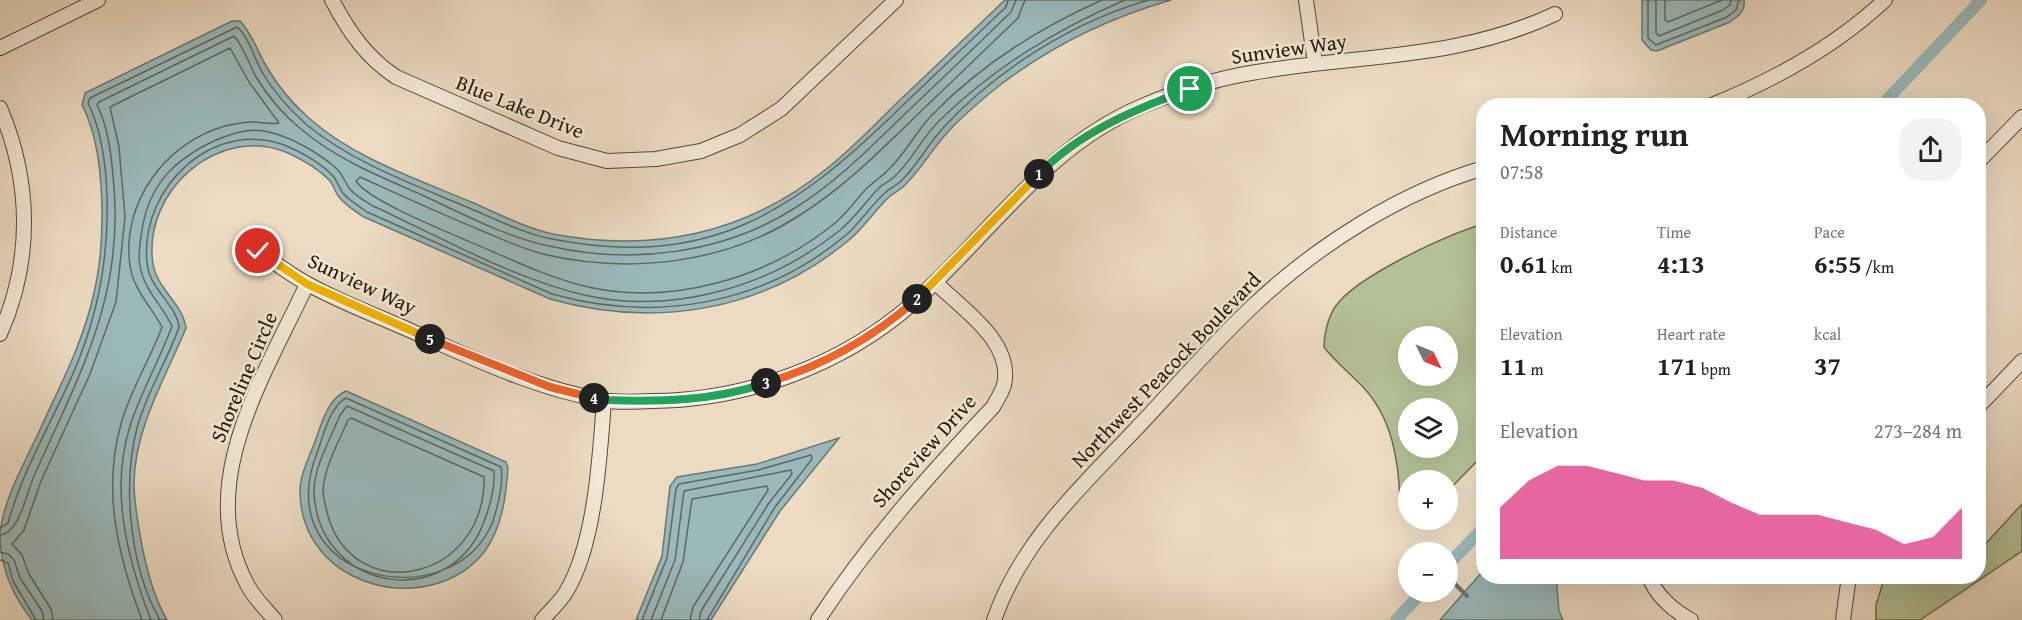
<!DOCTYPE html>
<meta charset="utf-8">
<style>
:root{--surface:#fff;--page:#f2f2f2;--text:#222;--muted:#767676;--accent:#db2777}
body{margin:0;font-family:"Gentium Book Plus",serif;background:var(--page);color:var(--text);height:100vh;display:flex;flex-direction:column;font-size:22px;white-space:nowrap}
*{box-sizing:border-box;margin:0}
p{font-size:20px;color:var(--muted)}
.icon{flex:none;width:33px;height:33px;fill:none;stroke:currentColor;stroke-width:2;stroke-linecap:round;stroke-linejoin:round}
.map{position:relative;flex:1;overflow:hidden}
.panel{position:absolute;left:1476px;top:98px;width:510px;height:486px;display:flex;flex-direction:column;background:var(--surface);border-radius:24px;box-shadow:0 6px 24px #0002}
.panel>*{flex:none}
.needle{width:39px;rotate:133deg}
.controls{position:absolute;left:1398px;top:326px;display:grid;gap:12px}
.controls a{display:grid;place-items:center;width:60px;height:60px;border-radius:50%;background:var(--surface);box-shadow:0 6px 24px #0002;font-size:30px}
.pin{position:absolute;display:grid;place-items:center;width:51px;height:51px;color:#fff;margin:-26px;border:3px solid #fff;border-radius:50%;box-shadow:0 2px 6px #0007}
.km{position:absolute;width:30px;height:30px;margin:-15px;border-radius:50%;background:#222;color:#fff;font-size:16px;line-height:30px;text-align:center}
.round{display:grid;place-items:center;flex:none;width:63px;height:63px;border-radius:24px;background:var(--page)}
.summary{display:flex;align-items:center;justify-content:space-between;height:102px;padding:0 24px}
h1{font-size:33px;font-weight:700;line-height:45px}
.stats{display:grid;grid-template-columns:repeat(3,1fr);gap:9px;height:102px;padding:6px 24px}
.stats div{display:grid;align-content:center}
.stats b{font-size:26px;font-weight:700}
.stats small{font-size:16px;font-weight:400}
.stats p{font-size:16px}
.chart{height:168px;padding:12px 24px}
.chart p{display:flex;justify-content:space-between}
.chart svg{width:100%;height:108px;margin-top:6px;fill:var(--accent);opacity:.7}
.map>svg:first-child{display:block}
.green{fill:#b4c196;stroke:#6c6c4e;stroke-width:1.5;fill-rule:evenodd}
.water{fill:#9ab9bb;stroke:#6b7873;stroke-width:1.5}
.lines{fill:none;stroke-linecap:round;stroke-linejoin:round}
.shore{stroke:#5f6860;stroke-width:1.5}
.stream{stroke:#6b7873;stroke-width:4}
.canal{stroke:#9ab9bb;stroke-width:12}
.minor-casing{stroke:#564735;stroke-width:16}
.minor{stroke:#f3e8d7;stroke-width:14}
.split-1-casing{stroke:#fff;stroke-width:12}
.split-2-casing{stroke:#fff;stroke-width:12}
.split-3-casing{stroke:#fff;stroke-width:12}
.split-4-casing{stroke:#fff;stroke-width:12}
.split-5-casing{stroke:#fff;stroke-width:12}
.split-6-casing{stroke:#fff;stroke-width:12}
.split-1{stroke:#22a559;stroke-width:8}
.split-2{stroke:#f5b400;stroke-width:8}
.split-3{stroke:#f0652b;stroke-width:8}
.split-4{stroke:#22a559;stroke-width:8}
.split-5{stroke:#f0652b;stroke-width:8}
.split-6{stroke:#f5b400;stroke-width:8}
.labels{text-anchor:middle;stroke-width:5;stroke-linejoin:round;paint-order:stroke}
.street-label{font-size:21px;fill:#241606;stroke:#f3e8d7}
</style>
<div class="map">
<svg width="2022" height="620" viewBox="0 0 2022 620">
<rect width="100%" height="100%" fill="#ecdbc2"/>
<filter id="stains"><feTurbulence type="fractalNoise" baseFrequency=".00333" numOctaves="4"/><feColorMatrix values="0 0 0 0 .2 0 0 0 0 .09 0 0 0 0 .02 0 0 0 .5 -.17"/></filter>
<radialGradient id="worn" r=".72"><stop offset=".6" stop-color="#630" stop-opacity="0"/><stop offset="1" stop-color="#630" stop-opacity=".3"/></radialGradient>
<!-- green -->
<path class="green" d="M 1483,224 L 1483,455 L 1448,491 L 1448,480 L 1408,480 L 1408,512 L 1400,504 C 1399,462 1393,419 1363,387 C 1350,373 1335,362 1324,347 C 1324,334 1328,318 1335,307 C 1356,276 1447,235 1483,224 ZM 1408,336 L 1448,336 L 1448,375 L 1408,375 ZM 1408,408 L 1448,408 L 1448,447 L 1408,447 Z
M 2022,504 L 2022,551 L 1920,620 L 1876,620 L 1876,605 L 1885,576 L 1932,576 L 1944,582 L 1954,576 L 1978,576 L 1979,551 Z"/>
<!-- water -->
<path class="water" d="M 1005,0 L 1171,0 C 1105,19 1043,50 990,93 C 976,105 959,119 947,133 C 932,149 920,171 904,186 C 900,190 894,193 889,197 C 875,210 865,227 849,240 C 764,311 656,329 550,299 L 364,217 C 355,211 345,205 339,197 C 335,192 334,186 330,181 C 320,170 301,159 288,153 C 219,123 142,191 153,264 C 157,289 183,304 186,328 C 165,379 135,427 134,483 C 134,506 139,529 143,551 C 148,574 155,600 167,620 L 32,620 C 12,595 0,566 0,533 C 4,496 28,457 43,423 C 62,382 83,341 93,297 C 106,246 107,152 82,105 L 85,93 L 232,21 L 240,21 C 253,34 258,54 268,69 C 279,88 294,105 310,119 C 354,158 417,179 471,202 C 497,213 525,228 553,234 C 653,253 745,234 825,170 C 852,149 875,124 900,100 C 935,67 970,33 1005,0 Z
M 1642,0 L 1744,0 C 1746,11 1738,16 1730,22 L 1657,51 L 1651,50 L 1642,40 Z
M 346,391 L 506,462 L 508,468 C 506,497 502,527 485,551 C 431,620 301,589 300,492 C 300,475 308,460 314,444 C 321,426 327,399 346,391 Z
M 839,438 L 780,511 L 711,620 L 636,620 L 662,556 L 670,486 L 677,477 L 757,464 Z
M 1483,571 L 1484,576 L 1556,576 L 1559,611 L 1563,620 L 1440,620 Z"/>
<g class="lines">
<!-- shore -->
<path class="shore" d="M 1025,0 L 1018,18 C 983,52 948,85 914,118 C 878,153 843,188 800,215 C 727,263 632,274 547,255 C 524,250 502,239 480,230 C 439,213 400,195 360,177 L 356,181 C 370,203 463,238 491,251 C 521,264 552,278 584,286 C 670,307 768,278 835,223 C 847,213 855,201 865,190 C 873,182 882,177 889,169 C 905,154 916,132 931,116 C 979,66 1039,28 1102,0
M 1648,0 L 1648,38 L 1656,45 L 1727,17 L 1736,10 L 1739,0
M 1656,0 L 1656,33 L 1659,36 L 1723,10 L 1730,5 L 1731,0
M 1665,0 L 1665,20 L 1668,22 L 1722,0
M 346,398 L 501,467 C 504,484 498,505 493,521 C 454,620 267,583 317,453 C 323,437 330,406 346,398 Z
M 347,406 L 494,471 C 495,486 491,502 486,516 C 455,614 319,594 314,493 C 313,468 331,438 340,415 Z
M 351,418 L 484,477 C 486,581 355,608 328,516 C 326,508 323,498 323,489 C 325,466 339,441 348,420 Z
M 0,528 L 8,523 C 23,469 53,420 75,369 C 98,314 109,256 107,196 C 106,164 102,131 88,103 L 90,98 L 237,27 C 249,37 254,58 262,72 C 273,91 290,110 307,125 C 353,163 415,185 469,208 C 496,219 524,234 552,239 C 709,270 794,212 901,107 C 936,74 971,40 1006,7 L 1008,0
M 0,535 C 19,534 27,492 34,476 C 80,373 126,294 113,176 C 111,152 108,127 97,105 L 99,102 L 234,36 C 244,47 249,64 256,77 C 268,97 285,116 302,130 C 338,160 381,177 422,195 C 463,214 506,237 549,246 C 631,265 723,254 795,208 C 838,181 873,145 909,110 C 943,78 977,45 1011,12 L 1016,0
M 0,552 L 8,554 L 14,560 L 20,578 L 42,611 L 44,620
M 0,560 L 8,563 L 13,581 L 36,620
M 53,620 L 51,609 L 29,574 L 22,555 L 12,544 L 24,530 L 41,481 L 90,374 L 116,302 L 125,217 L 119,147 L 110,107 L 230,48 L 249,82 L 279,123 C 272,125 260,122 252,122 C 243,122 234,124 225,126 C 165,143 121,203 130,266 C 134,291 151,306 162,327 C 150,360 130,390 121,424 C 102,491 118,556 142,620
M 151,620 C 127,559 109,488 131,423 C 142,390 160,359 172,326 C 162,305 144,290 140,266 C 138,255 140,241 142,230 C 149,184 175,159 216,140 C 232,133 252,127 269,132 C 293,138 319,153 337,169 C 343,175 345,182 349,188 C 354,195 364,200 371,205 C 438,236 512,278 584,295 C 673,315 769,287 839,231 C 855,218 865,202 879,188 C 884,183 890,181 894,177 C 912,161 922,137 940,120 C 995,67 1055,30 1125,0
M 160,620 C 130,568 122,486 137,428 C 146,393 167,362 179,327 C 177,305 149,289 147,263 C 139,186 217,114 291,148 C 305,154 323,165 333,176 C 337,181 339,186 342,192 C 348,200 359,206 367,212 L 552,294 C 655,323 763,305 846,235 C 861,222 871,205 886,192 C 890,188 896,186 901,181 C 917,166 928,144 943,128 C 996,70 1074,21 1149,0
M 642,620 L 667,558 L 676,489 L 679,484 L 758,470 L 811,455 L 812,459 L 775,507 L 707,620
M 651,620 L 675,560 L 684,491 L 791,470 L 792,474 L 769,503 L 701,611 L 699,620
M 661,620 L 683,562 L 692,499 L 767,486 L 768,490 L 693,607 L 690,620"/>
<!-- stream -->
<path class="stream" d="M 1448,577 L 1467,596"/>
<!-- canal -->
<path class="canal" d="M 1882,105 L 1981,0
M 1448,565 L 1484,527
M 1396,620 L 1423,591"/>
<defs>
<path id="minor" d="M 332,0 C 349,32 366,57 396,77 L 558,148 L 607,161 L 656,159 L 701,151 L 740,135 L 781,109 L 896,0
M 1306,0 L 1315,63
M 0,48 L 98,0
M 1712,105 C 1774,80 1836,46 1885,0
M 0,108 C 31,181 33,260 0,334
M 1978,162 L 2022,117
M 258,251 C 274,262 289,274 306,283 C 341,303 381,317 418,334 C 477,360 538,389 602,400 C 618,403 636,402 653,401 C 746,400 841,366 912,304 C 988,237 1044,148 1140,107 C 1175,92 1214,79 1251,73 C 1356,54 1455,61 1555,14
M 1978,407 L 2022,361
M 1649,576 C 1655,595 1674,611 1691,620
M 275,620 C 266,609 253,597 247,584 C 193,484 265,375 307,284
M 542,620 C 550,611 560,602 566,592 C 595,545 600,456 604,400
M 818,620 C 869,542 930,474 993,407 C 997,400 1002,392 1004,385 C 1014,342 962,309 936,283
M 994,620 C 1021,542 1080,488 1136,429 C 1175,388 1213,343 1255,304 C 1318,245 1401,192 1484,168
M 1843,620 L 1849,576"/>
</defs>
<!-- minor casing -->
<use href="#minor" class="minor-casing"/>
<!-- minor -->
<use href="#minor" class="minor"/>
</g>
<g class="lines">
<defs>
<path id="split-1" d="M 1039,174 C 1080,132 1135,109 1190,89"/>
<path id="split-2" d="M 917,299 L 1039,174"/>
<path id="split-3" d="M 766,383 C 822,366 873,338 917,299"/>
<path id="split-4" d="M 594,398 L 604,400 C 660,402 713,401 766,383"/>
<path id="split-5" d="M 430,339 L 550,387 L 594,398"/>
<path id="split-6" d="M 258,251 L 307,284 L 430,339"/>
</defs>
<!-- split-1 casing -->
<use href="#split-1" class="split-1-casing"/>
<!-- split-2 casing -->
<use href="#split-2" class="split-2-casing"/>
<!-- split-3 casing -->
<use href="#split-3" class="split-3-casing"/>
<!-- split-4 casing -->
<use href="#split-4" class="split-4-casing"/>
<!-- split-5 casing -->
<use href="#split-5" class="split-5-casing"/>
<!-- split-6 casing -->
<use href="#split-6" class="split-6-casing"/>
<!-- split-1 -->
<use href="#split-1" class="split-1"/>
<!-- split-2 -->
<use href="#split-2" class="split-2"/>
<!-- split-3 -->
<use href="#split-3" class="split-3"/>
<!-- split-4 -->
<use href="#split-4" class="split-4"/>
<!-- split-5 -->
<use href="#split-5" class="split-5"/>
<!-- split-6 -->
<use href="#split-6" class="split-6"/>
</g>
<g class="labels">
<!-- street labels -->
<g class="street-label">
<text transform="translate(1289 49) rotate(-8)" y="7">Sunview Way</text>
<text transform="translate(520 107) rotate(22)" y="7">Blue Lake Drive</text>
<text transform="translate(362 284) rotate(25)" y="7">Sunview Way</text>
<text transform="translate(1166 370) rotate(-46)" y="7">Northwest Peacock Boulevard</text>
<text transform="translate(244 377) rotate(-67)" y="7">Shoreline Circle</text>
<text transform="translate(924 451) rotate(-48)" y="7">Shoreview Drive</text>
</g>
</g>
<rect width="100%" height="100%" filter="url(#stains)"/>
<rect width="100%" height="100%" fill="url(#worn)"/>
</svg>
<div class="controls">
<a><svg class="needle" viewBox="-14 -14 28 28"><path d="M0-13l5 13h-10z" fill="#e53935"/><path d="M0 13l5-13h-10z" fill="#767676"/></svg></a>
<a><svg class="icon" aria-label="layers" viewBox="0 0 24 24"><path d="M12 4l9 5-9 5-9-5zM3 14l9 5 9-5"/></svg></a>
<a>+</a>
<a>−</a>
</div>
<div class="pin" style="left:1190px;top:89px;background:#1e9e55"><svg class="icon" aria-label="arrive" viewBox="0 0 24 24"><path d="M6 21V4h12l-3 4 3 4H6"/></svg></div>
<div class="pin" style="left:258px;top:251px;background:#d93025"><svg class="icon" aria-label="check" viewBox="0 0 24 24"><path d="M5 12l5 5 9-10"/></svg></div>
<b class="km" style="left:1039px;top:174px">1</b>
<b class="km" style="left:917px;top:299px">2</b>
<b class="km" style="left:766px;top:383px">3</b>
<b class="km" style="left:594px;top:398px">4</b>
<b class="km" style="left:430px;top:339px">5</b>
<section class="panel">
<div class="summary"><div><h1>Morning run</h1><p>07:58</p></div><a class="round"><svg class="icon" aria-label="share" viewBox="0 0 24 24"><path d="M12 15V3M7 8l5-5 5 5M5 13v7h14v-7"/></svg></a></div>
<div class="stats">
<div><p>Distance</p><b>0.61<small> km</small></b></div>
<div><p>Time</p><b>4:13</b></div>
<div><p>Pace</p><b>6:55<small> /km</small></b></div>
</div>
<div class="stats">
<div><p>Elevation</p><b>11<small> m</small></b></div>
<div><p>Heart rate</p><b>171<small> bpm</small></b></div>
<div><p>kcal</p><b>37</b></div>
</div>
<div class="chart"><p><span>Elevation</span>273–284 m</p>
<svg viewBox="0 0 160 44" preserveAspectRatio="none"><path d="M0 44V23L10 12L20 6L30 6L40 9L50 12L60 12L70 15L80 21L90 26L100 26L110 26L120 29L130 32L140 38L150 35L160 23V44z"/></svg>
</div>
</section>
</div>
